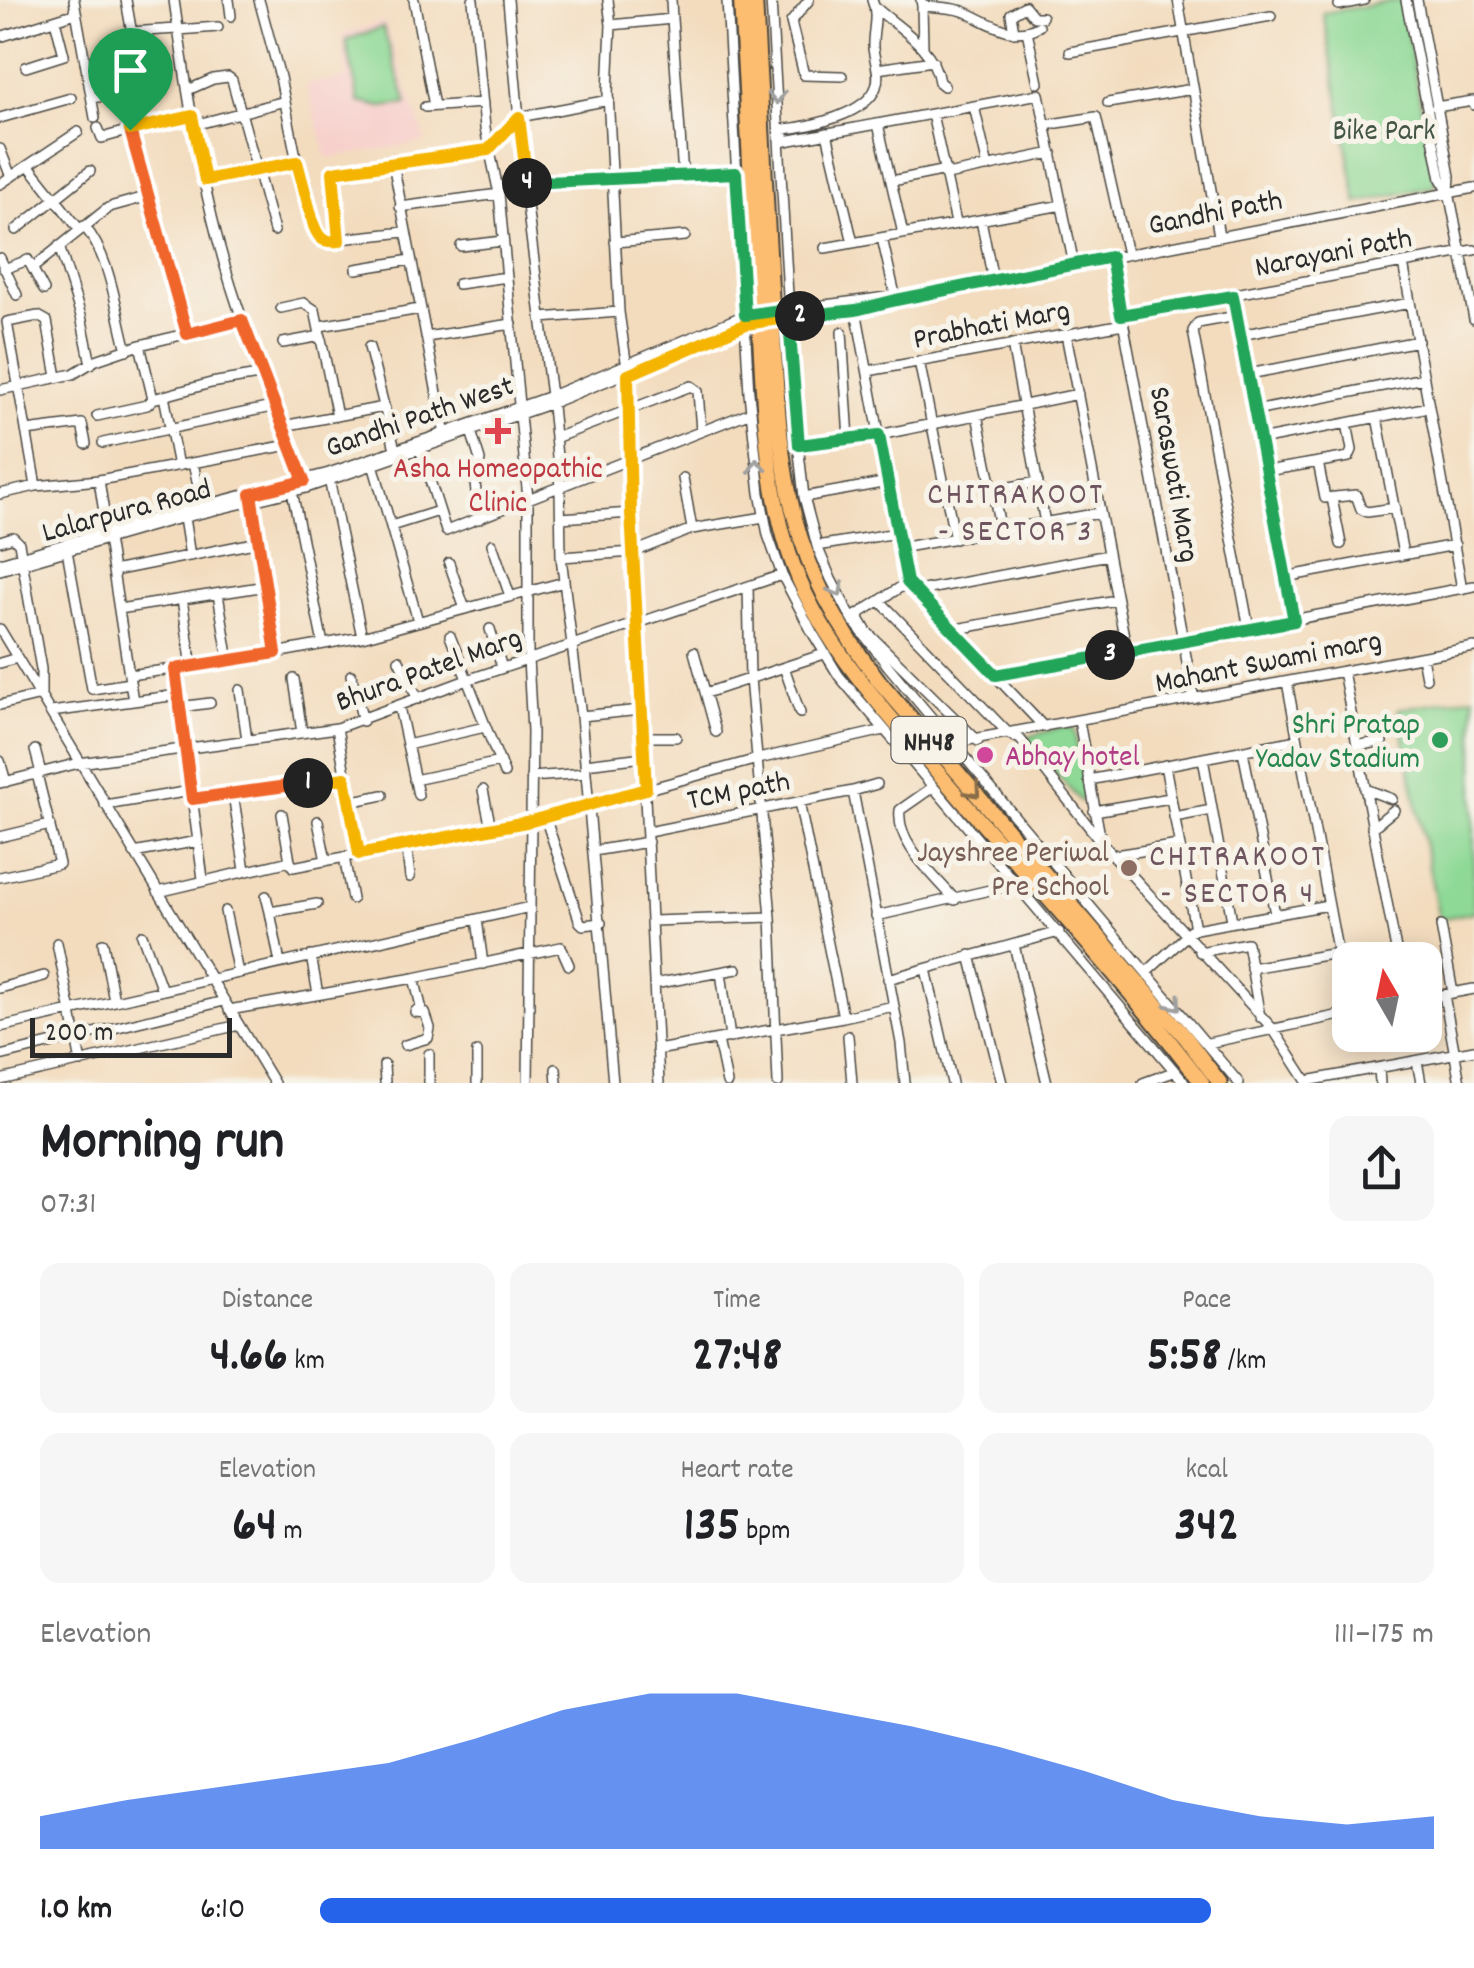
<!DOCTYPE html>
<meta charset="utf-8">
<style>
:root{--surface:#fff;--page:#f6f6f6;--text:#202124;--muted:#757577;--accent:#2563eb}
body{margin:0;font-family:Dekko,sans-serif;background:var(--page);color:var(--text);height:100vh;display:flex;flex-direction:column;font-size:38px;white-space:nowrap}
*{box-sizing:border-box;margin:0}
p{font-size:32px;color:var(--muted)}
.icon{flex:none;width:55px;height:55px;fill:none;stroke:currentColor;stroke-width:2;stroke-linecap:round;stroke-linejoin:round}
.map{position:relative;height:1083px;overflow:hidden}
.side{display:flex;flex-direction:column;background:var(--surface);flex:1}
.side>*{flex:none}
.needle{width:65px;rotate:351deg}
.tools{position:absolute;left:1332px;top:942px;display:grid;gap:20px}
.tools a{display:grid;place-items:center;width:110px;height:110px;border-radius:20px;background:var(--surface);box-shadow:0 5px 25px #0003;font-size:50px}
.scale{position:absolute;left:30px;bottom:25px;width:202px;box-sizing:border-box;padding-left:10px;border:5px solid #2b2b2b;border-top:0;font-size:28px;line-height:35px;white-space:nowrap;color:#2b2b2b;-webkit-text-stroke:8px #f7f3e8;paint-order:stroke}
.pin{position:absolute;display:grid;place-items:center;width:85px;height:85px;color:#fff;margin:-102px -42px;border-radius:50% 50% 50% 0;rotate:-45deg;box-shadow:0 0 10px #0007}
.pin .icon{rotate:45deg}
.km{position:absolute;width:50px;height:50px;margin:-25px;border-radius:50%;background:#222;color:#fff;font-size:28px;line-height:50px;text-align:center}
.round{display:grid;place-items:center;flex:none;width:105px;height:105px;border-radius:20px;background:var(--page)}
.headline{display:flex;align-items:center;justify-content:space-between;height:170px;padding:0 40px}
h1{font-size:55px;font-weight:800;line-height:75px}
.figures{display:grid;grid-template-columns:repeat(3,1fr);gap:15px;height:170px;padding:10px 40px}
.figures div{display:grid;align-content:center;border-radius:20px;background:var(--page);text-align:center}
.figures b{font-size:50px;font-weight:800}
.figures small{font-size:28px;font-weight:400}
.figures p{font-size:28px}
.chart{height:280px;padding:20px 40px}
.chart p{display:flex;justify-content:space-between}
.chart svg{width:100%;height:180px;margin-top:10px;fill:var(--accent);opacity:.7}
ul{padding:0 40px;list-style:none;font-size:32px}
li{display:grid;grid-template-columns:160px 120px 1fr;align-items:center;height:75px}
li i{height:25px;border-radius:12px;background:var(--accent)}
.map>svg:first-child{display:block}
.built{fill:#f7d0cc}
.park{fill:#8ed996;stroke:#5c8260;stroke-width:2.5}
.lines{fill:none;stroke-linecap:round;stroke-linejoin:round}
.minor-casing{stroke:#494641;stroke-width:12}
.highway-casing{stroke:#494641;stroke-width:18}
.minor{stroke:#fff;stroke-width:9}
.highway{stroke:#fcbd6f;stroke-width:14}
.highway-bridge-casing{stroke:#494641;stroke-width:18;stroke-linecap:butt}
.highway-bridge{stroke:#fcbd6f;stroke-width:14}
.oneway{stroke:#a0a0a0}
.oneway2{stroke:#896d4a}
.split-1-casing{stroke:#fff;stroke-width:20}
.split-2-casing{stroke:#fff;stroke-width:20}
.split-3-casing{stroke:#fff;stroke-width:20}
.split-4-casing{stroke:#fff;stroke-width:20}
.split-5-casing{stroke:#fff;stroke-width:20}
.split-1{stroke:#f0652b;stroke-width:12}
.split-2{stroke:#f5b400;stroke-width:12}
.split-3{stroke:#22a559;stroke-width:12}
.split-4{stroke:#22a559;stroke-width:12}
.split-5{stroke:#f5b400;stroke-width:12}
.health-dot{fill:#e0444e;stroke:#f7f3e8;stroke-width:4}
.leisure-dot{fill:#2e9e5b;stroke:#f7f3e8;stroke-width:4}
.hotel-dot{fill:#d1479c;stroke:#f7f3e8;stroke-width:4}
.education-dot{fill:#8d6e63;stroke:#f7f3e8;stroke-width:4}
.labels{text-anchor:middle;stroke-width:10;stroke-linejoin:round;paint-order:stroke}
.shield{fill:#f7f3e8;stroke:#686764;stroke-width:2.5}
.shield-label{font-size:28px;font-weight:bold;fill:#2b2b2b}
.park-label{font-size:30px;fill:#445646;stroke:#f7f3e8}
.street-label{font-size:30px;fill:#2b2b2b;stroke:#f7f3e8}
.health-label{font-size:30px;fill:#be3a42;stroke:#f7f3e8}
.leisure-label{font-size:30px;fill:#27864d;stroke:#f7f3e8;text-anchor:end}
.hotel-label{font-size:30px;fill:#b23c85;stroke:#f7f3e8;text-anchor:start}
.education-label{font-size:30px;fill:#785e54;stroke:#f7f3e8;text-anchor:end}
.neighbourhood-label{font-size:32px;letter-spacing:2.5px;fill:#6f555f;stroke:#f7f3e8}
</style>
<div class="map">
<svg width="1474" height="1083" viewBox="0 0 1474 1083">
<rect width="100%" height="100%" fill="#f7f3e8"/>
<filter id="ink" filterUnits="userSpaceOnUse"><feTurbulence type="fractalNoise" baseFrequency=".01" numOctaves="2"/><feDisplacementMap in="SourceGraphic" scale="20" xChannelSelector="R" yChannelSelector="G"/><feConvolveMatrix kernelMatrix="1 2 1 2 8 2 1 2 1" color-interpolation-filters="sRGB"/></filter>
<filter id="wash" filterUnits="userSpaceOnUse"><feTurbulence type="fractalNoise" baseFrequency=".0048" numOctaves="4" result="noise"/><feDisplacementMap in="SourceGraphic" scale="40" xChannelSelector="R" yChannelSelector="G"/><feGaussianBlur stdDeviation="2.25" result="paint"/><feColorMatrix in="noise" values="0 0 0 0 0 0 0 0 0 0 0 0 0 0 0 0 0 1.4 0 .05"/><feComposite in="paint" operator="in"/></filter>
<g filter="url(#wash)">
<rect width="100%" height="100%" fill="#f3dcbe"/>
<!-- built -->
<path class="built" d="M 384,21 L 426,142 L 327,158 L 306,84 L 346,78 L 342,34 Z"/>
<!-- park -->
<path class="park" d="M 1401,0 L 1436,186 L 1357,203 L 1323,13 Z
M 383,27 L 407,104 L 382,107 L 359,102 L 346,40 Z
M 1474,696 L 1474,912 L 1439,919 L 1398,709 Z
M 1064,726 L 1074,729 L 1087,800 L 1080,801 L 1025,738 Z"/>
</g>
<g filter="url(#ink)">
<g class="lines">
<defs>
<path id="minor" d="M 74,0 L 95,118
M 174,0 C 189,108 206,221 244,324 C 263,377 284,430 305,483
M 229,0 L 231,16
M 414,0 L 434,106
M 473,0 L 485,128 L 499,194 L 528,499 L 528,659 L 532,731 L 528,1083
M 508,0 L 527,205 L 551,396 L 560,487 L 561,557 L 581,716 L 613,1083
M 608,0 L 611,25 L 608,93 L 619,312 L 628,375 L 631,513 L 659,1083
M 671,0 L 672,19
M 727,0 L 749,393 L 760,493 L 768,535 L 782,575 L 812,632 L 839,676 L 1185,1083
M 771,0 L 795,417 L 804,497 L 817,546 L 831,579 L 852,619 L 888,666 L 1239,1083
M 809,0 L 791,22 L 804,75 L 842,76
M 921,0 L 922,6 C 936,7 949,7 963,11 C 988,21 1012,42 1039,26
M 1178,0 L 1219,236
M 1406,0 L 1441,179 L 1449,192 L 1450,176 L 1417,0
M 1339,5 L 1364,0
M 922,6 L 923,47
M 876,8 C 901,30 934,47 939,82 L 944,86
M 611,25 L 672,19 L 683,176
M 178,30 L 218,27
M 1027,31 L 1038,83
M 130,32 L 177,29
M 1014,32 L 1011,14 L 1025,6 L 1034,17 L 1042,17
M 3,36 L 73,14 L 75,7
M 1070,52 L 1271,16
M 26,67 L 64,55 L 55,20
M 877,69 L 933,61
M 188,90 L 213,79 L 228,77 L 232,80 L 274,231
M 92,98 L 142,90 L 126,0
M 1108,103 L 1193,89
M 974,106 L 988,167
M 425,107 L 483,103
M 1436,107 L 1473,101 L 1474,105
M 932,114 L 956,223
M 0,118 L 71,98
M 878,124 L 903,234
M 194,125 L 285,101
M 1045,125 L 1096,117 L 1127,254
M 98,128 L 102,138 L 130,130
M 827,133 L 853,243
M 784,137 L 784,129 C 809,127 867,114 876,87 C 881,75 874,60 873,48 C 872,31 879,16 872,0
M 780,142 L 1039,94 L 1074,265
M 0,149 L 11,177
M 297,162 L 314,227 L 322,241 L 405,232
M 393,163 L 445,435
M 30,167 L 80,230
M 947,175 L 1052,153
M 205,181 L 297,162 L 280,77 L 259,0
M 892,181 L 946,170
M 525,183 L 737,173
M 0,184 L 78,132
M 1449,192 L 1474,319
M 113,206 L 149,196
M 400,207 L 499,194
M 981,220 L 993,280
M 84,226 C 111,257 116,311 127,350
M 16,230 L 90,171
M 882,238 L 896,299
M 339,241 L 333,172 L 488,150 L 519,117 L 609,100
M 615,242 L 685,236
M 59,246 L 81,316 L 91,364
M 461,246 L 503,241
M 825,248 L 1062,205
M 1111,257 L 1194,699
M 0,258 L 17,295
M 1403,263 L 1462,589
M 34,267 L 108,208
M 4,269 L 28,260 L 44,290
M 356,269 L 411,260
M 458,284 L 507,277
M 1233,296 L 1293,621
M 281,308 L 304,303 L 315,310 L 337,416
M 856,310 L 907,583 L 1044,727
M 1121,315 L 1474,250
M 1237,316 L 1198,323 L 1193,331 L 1249,629
M 541,318 L 619,312
M 770,320 L 856,310 L 893,300
M 320,326 L 420,309
M 842,332 L 849,439
M 187,334 L 130,130 L 192,115
M 1066,334 L 1127,652
M 1240,335 L 1410,303
M 426,337 L 512,324
M 283,343 L 321,336
M 1012,344 L 1045,523
M 369,347 L 395,449
M 919,361 L 955,539
M 868,371 L 1123,324
M 1249,374 L 1418,341
M 0,390 L 73,374 L 96,360 L 140,345 L 243,320
M 164,396 L 178,466
M 153,399 L 211,383 L 264,374
M 1255,411 L 1424,378
M 977,415 L 1001,531
M 97,416 L 147,405 L 153,399 L 140,345
M 1377,417 L 1403,554
M 283,426 L 384,407
M 26,431 L 82,424 L 86,444
M 471,431 L 480,460 L 475,483 L 479,519
M 555,438 L 691,386 L 698,391 L 701,431
M 1260,440 L 1429,407
M 103,443 L 276,406
M 799,445 L 879,435 L 1078,394
M 420,449 L 446,531 L 751,412
M 1318,462 L 1325,498 L 1356,495 L 1361,509 L 1367,512 L 1395,508
M 193,463 L 202,505
M 373,464 L 418,621
M 1266,471 L 1349,457 L 1352,450 L 1347,423
M 683,478 L 692,529
M 329,479 L 362,637
M 99,480 L 133,701
M 36,486 L 7,322 L 38,316 L 47,321 L 57,377
M 993,490 L 1038,482
M 292,491 L 323,644
M 0,494 L 36,486 L 99,480 L 289,445
M 252,497 L 277,653
M 804,497 L 888,482
M 1332,498 L 1341,544
M 184,518 L 190,556
M 561,518 L 631,513
M 391,526 L 439,511
M 0,541 L 13,537 L 19,543 L 41,669 L 41,695 L 0,705
M 492,544 L 510,596
M 66,545 L 92,689 L 130,683
M 817,546 L 897,533
M 899,548 L 1100,513
M 561,557 L 634,552 L 692,529 L 764,517
M 0,563 L 132,524 L 329,473 L 551,396 L 745,315 L 880,298 L 896,299 L 1474,188
M 449,563 L 465,609
M 0,570 L 169,521 L 306,488 L 552,403 L 750,323
M 113,571 L 259,542
M 1285,577 L 1455,545
M 748,587 L 750,678 L 771,917 L 778,1083
M 913,592 L 1108,555
M 218,594 L 229,662
M 182,599 L 192,667
M 880,601 L 1009,734 L 1020,739 L 1101,842 L 1273,1029 L 1308,1083
M 119,609 L 266,586
M 857,615 L 867,632 L 978,741
M 854,617 L 907,583
M 0,629 L 274,1083
M 490,629 L 502,668
M 951,630 L 1116,600
M 450,636 L 504,773
M 694,652 L 716,732
M 1422,657 L 1426,678
M 399,660 L 418,699
M 0,663 L 17,658
M 784,667 L 800,713
M 175,669 L 203,879
M 1343,671 L 1398,960
M 129,675 L 238,660 L 362,637 L 564,582
M 351,675 L 363,721
M 996,675 L 1474,586
M 294,679 L 302,733
M 1287,682 L 1349,1013
M 240,690 L 247,740
M 706,693 L 824,654
M 180,707 L 210,703
M 399,707 L 418,795
M 51,712 L 178,695
M 581,716 L 641,710
M 1079,721 L 1100,836
M 337,728 L 359,854
M 643,737 L 676,737
M 952,743 L 1474,647
M 407,745 L 485,727
M 1358,745 L 1382,742
M 35,750 L 41,773
M 1243,751 L 1275,914
M 1203,758 L 1232,921
M 0,761 L 6,782
M 585,764 L 644,757
M 1165,765 L 1195,929
M 531,777 L 586,773
M 414,780 L 500,762
M 1089,780 L 1297,740
M 0,783 L 79,763 L 337,728 L 467,680 L 782,575
M 933,787 L 900,810 C 896,845 935,875 955,900
M 1365,789 L 1392,799
M 483,790 L 491,828
M 853,791 L 877,784
M 233,794 L 245,870
M 192,799 L 345,778
M 349,802 L 383,795
M 105,805 L 191,791
M 1094,811 L 1170,798
M 282,814 L 290,861
M 545,817 L 580,922 L 583,925 L 601,923
M 1174,817 L 1212,810
M 318,821 L 326,861
M 1372,828 L 1394,810
M 648,832 L 853,791 L 901,1043 L 905,1083
M 0,837 L 50,825
M 406,844 L 410,877
M 593,851 L 648,842
M 134,853 L 198,841
M 1115,855 L 1179,845
M 344,857 L 352,899
M 0,877 L 59,864 L 37,774
M 158,892 L 290,861 L 293,867 L 531,821 L 754,760 L 884,730
M 266,896 L 270,912
M 225,911 L 238,973
M 876,916 L 1016,884
M 477,919 L 483,964
M 652,921 L 771,917
M 1441,926 L 1453,993
M 1190,930 L 1328,905
M 142,935 L 162,990
M 57,943 L 81,1062
M 103,943 L 114,1001
M 1014,945 L 1047,1083
M 1200,952 L 1247,943 L 1260,1017
M 970,955 L 1002,1083
M 311,956 L 318,994
M 280,963 L 270,912 L 317,904
M 1251,968 L 1337,953
M 926,969 L 952,1083
M 1148,971 L 1186,936
M 721,972 L 730,1038
M 888,979 L 1059,932
M 654,984 L 737,969
M 0,988 L 44,976
M 1444,995 L 1460,1083
M 1425,998 L 1474,989
M 229,1010 L 414,978 L 561,947 L 569,965
M 843,1017 L 894,1006
M 0,1027 L 530,907
M 848,1036 L 852,1083
M 718,1040 L 727,1083
M 1208,1043 L 1350,1013
M 405,1045 L 428,1038 L 430,1028 L 425,1013 L 415,1012 L 421,1006 L 414,978
M 657,1050 L 843,1017 L 799,802
M 0,1056 L 224,1001
M 1417,1061 L 1421,1083
M 384,1065 L 385,1083
M 1379,1068 L 1380,1083
M 556,1069 L 557,1083
M 0,1080 L 239,1025
M 1307,1081 L 1474,1050
M 429,1083 L 429,1054
M 477,1083 L 477,1052
M 1143,1083 L 1176,1071"/>
<path id="highway" d="M 741,0 L 758,307
M 755,0 L 772,307
M 773,333 C 781,479 787,562 880,682 L 1186,1038 L 1220,1083
M 760,336 C 764,409 766,482 789,553 C 818,642 887,713 947,783 C 1032,882 1123,978 1202,1083"/>
</defs>
<!-- minor casing -->
<use href="#minor" class="minor-casing"/>
<!-- highway casing -->
<use href="#highway" class="highway-casing"/>
<!-- minor -->
<use href="#minor" class="minor"/>
<!-- highway -->
<use href="#highway" class="highway"/>
<defs>
<path id="highway-bridge" d="M 758,307 L 760,336
M 772,307 L 773,333"/>
</defs>
<!-- highway-bridge casing -->
<use href="#highway-bridge" class="highway-bridge-casing"/>
<!-- highway-bridge -->
<use href="#highway-bridge" class="highway-bridge"/>
</g>
<!-- one-way arrows -->
<defs><path id="oneway-chevron" d="M-2-3.5L2.5 0L-2 3.5" fill="none" stroke-width="1.6" stroke-linecap="round" stroke-linejoin="round" transform="scale(2.5)"/></defs>
<g class="oneway">
<use href="#oneway-chevron" transform="translate(777 97) rotate(87)"/>
<use href="#oneway-chevron" transform="translate(757 466) rotate(-96)"/>
<use href="#oneway-chevron" transform="translate(837 590) rotate(63)"/>
<use href="#oneway-chevron" transform="translate(1175 1004) rotate(50)"/>
</g>
<use class="oneway2" href="#oneway-chevron" transform="translate(974 791) rotate(49)"/>
</g>
<g class="lines" filter="url(#ink)">
<defs>
<path id="split-1" d="M 130,130 L 187,334 L 242,320 L 304,481 L 251,494 L 276,653 L 175,669 L 192,799 L 308,783"/>
<path id="split-2" d="M 308,783 L 345,778 L 359,854 L 531,821 L 646,789 L 631,513 L 628,375 L 746,324 L 800,316"/>
<path id="split-3" d="M 800,316 L 856,310 L 896,300 L 1111,257 L 1121,315 L 1233,296 L 1294,621 L 1110,655"/>
<path id="split-4" d="M 527,183 L 736,173 L 745,315 L 788,309 L 799,445 L 879,435 L 907,582 L 996,675 L 1110,655"/>
<path id="split-5" d="M 130,130 L 192,116 L 205,180 L 297,162 L 314,226 C 320,241 324,242 339,241 L 333,172 L 488,150 L 519,117 L 527,183"/>
</defs>
<!-- split-1 casing -->
<use href="#split-1" class="split-1-casing"/>
<!-- split-2 casing -->
<use href="#split-2" class="split-2-casing"/>
<!-- split-3 casing -->
<use href="#split-3" class="split-3-casing"/>
<!-- split-4 casing -->
<use href="#split-4" class="split-4-casing"/>
<!-- split-5 casing -->
<use href="#split-5" class="split-5-casing"/>
<!-- split-1 -->
<use href="#split-1" class="split-1"/>
<!-- split-2 -->
<use href="#split-2" class="split-2"/>
<!-- split-3 -->
<use href="#split-3" class="split-3"/>
<!-- split-4 -->
<use href="#split-4" class="split-4"/>
<!-- split-5 -->
<use href="#split-5" class="split-5"/>
</g>
<!-- markers -->
<path class="health-dot" d="M493 416h10v10h10v10h-10v10h-10v-10h-10v-10h10z"/>
<circle class="leisure-dot" cx="1440" cy="740" r="10"/>
<circle class="hotel-dot" cx="985" cy="755" r="10"/>
<circle class="education-dot" cx="1129" cy="868" r="10"/>
<g class="labels">
<!-- shield labels -->
<rect class="shield" x="891.5" y="717" width="75" height="46" rx="8"/>
<g class="shield-label">
<text x="929" y="750">NH48</text>
</g>
<!-- park labels -->
<g class="park-label">
<text x="1384" y="139">Bike Park</text>
</g>
<!-- street labels -->
<g class="street-label">
<text transform="translate(1215 211) rotate(-11)" y="10">Gandhi Path</text>
<text transform="translate(1333 251) rotate(-11)" y="10">Narayani Path</text>
<text transform="translate(991 323) rotate(-11)" y="10">Prabhati Marg</text>
<text transform="translate(419 415) rotate(-19)" y="10">Gandhi Path West</text>
<text transform="translate(1176 474) rotate(80)" y="10">Saraswati Marg</text>
<text transform="translate(126 509) rotate(-15)" y="10">Lalarpura Road</text>
<text transform="translate(1268 660) rotate(-11)" y="10">Mahant Swami marg</text>
<text transform="translate(428 668) rotate(-20)" y="10">Bhura Patel Marg</text>
<text transform="translate(738 789) rotate(-11)" y="10">TCM path</text>
</g>
<!-- health labels -->
<g class="health-label">
<text x="498" y="477">Asha Homeopathic<tspan x="498" dy="34">Clinic</tspan></text>
</g>
<!-- leisure labels -->
<g class="leisure-label">
<text x="1420" y="733">Shri Pratap<tspan x="1420" dy="34">Yadav Stadium</tspan></text>
</g>
<!-- hotel labels -->
<g class="hotel-label">
<text x="1005" y="765">Abhay hotel</text>
</g>
<!-- education labels -->
<g class="education-label">
<text x="1109" y="861">Jayshree Periwal<tspan x="1109" dy="34">Pre School</tspan></text>
</g>
<!-- neighbourhood labels -->
<g class="neighbourhood-label">
<text x="1016" y="503">CHITRAKOOT<tspan x="1016" dy="37">- SECTOR 3</tspan></text>
<text x="1238" y="865">CHITRAKOOT<tspan x="1238" dy="37">- SECTOR 4</tspan></text>
</g>
</g>
</svg>
<div class="tools">
<a><svg class="needle" viewBox="-14 -14 28 28"><path d="M0-13l5 13h-10z" fill="#e53935"/><path d="M0 13l5-13h-10z" fill="#757577"/></svg></a>
</div>
<div class="scale">200 m</div>
<div class="pin" style="left:130px;top:130px;background:#1e9e55"><svg class="icon" aria-label="arrive" viewBox="0 0 24 24"><path d="M6 21V4h12l-3 4 3 4H6"/></svg></div>
<b class="km" style="left:308px;top:783px">1</b>
<b class="km" style="left:800px;top:316px">2</b>
<b class="km" style="left:1110px;top:655px">3</b>
<b class="km" style="left:527px;top:183px">4</b>
</div>
<section class="side">
<div class="headline"><div><h1>Morning run</h1><p>07:31</p></div><a class="round"><svg class="icon" aria-label="share" viewBox="0 0 24 24"><path d="M12 15V3M7 8l5-5 5 5M5 13v7h14v-7"/></svg></a></div>
<div class="figures">
<div><p>Distance</p><b>4.66<small> km</small></b></div>
<div><p>Time</p><b>27:48</b></div>
<div><p>Pace</p><b>5:58<small> /km</small></b></div>
</div>
<div class="figures">
<div><p>Elevation</p><b>64<small> m</small></b></div>
<div><p>Heart rate</p><b>135<small> bpm</small></b></div>
<div><p>kcal</p><b>342</b></div>
</div>
<div class="chart"><p><span>Elevation</span>111–175 m</p>
<svg viewBox="0 0 160 44" preserveAspectRatio="none"><path d="M0 44V36L10 32L20 29L30 26L40 23L50 17L60 10L70 6L80 6L90 10L100 14L110 19L120 25L130 32L140 36L150 38L160 36V44z"/></svg>
</div>
<ul>
<li><b>1.0 km</b>6:10<i style="width:80%"></i></li>
</ul>
</section>
